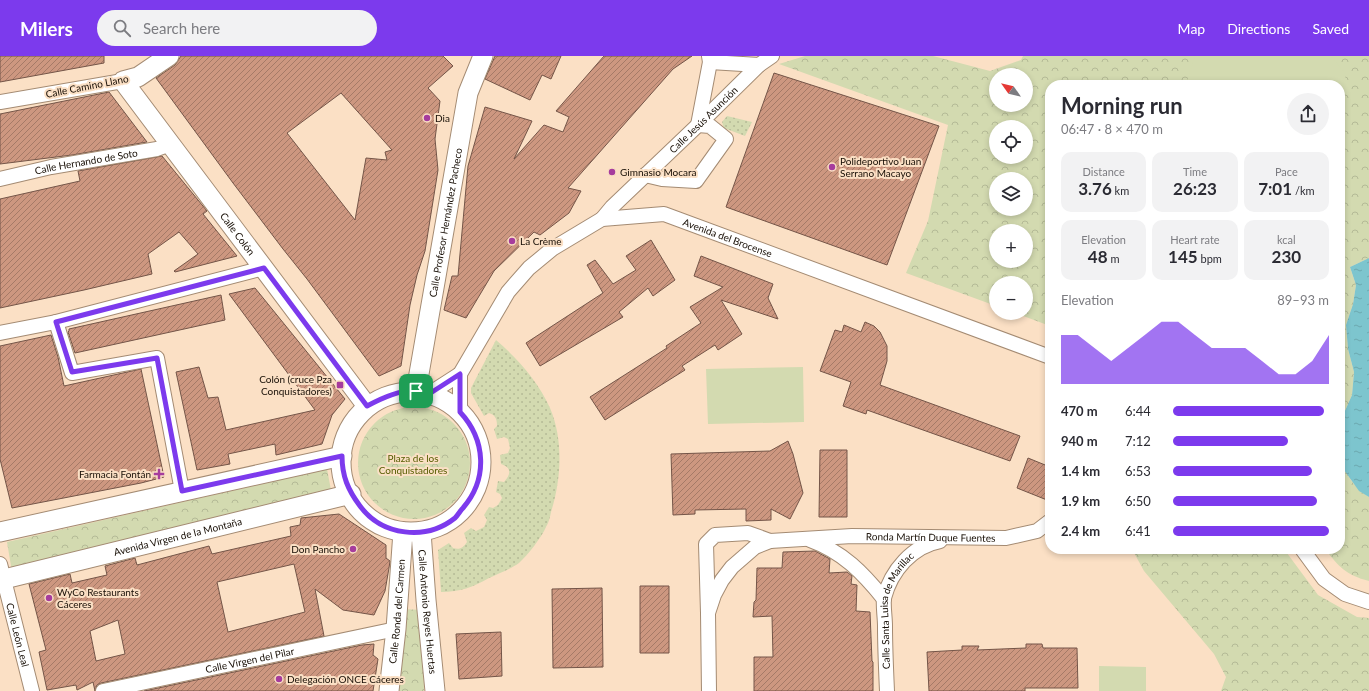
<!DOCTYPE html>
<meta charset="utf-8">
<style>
:root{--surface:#fff;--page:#f2f2f3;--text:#2b2b33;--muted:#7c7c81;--accent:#7c3aed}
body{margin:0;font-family:Lato,sans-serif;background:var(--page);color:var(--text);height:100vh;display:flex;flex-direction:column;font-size:15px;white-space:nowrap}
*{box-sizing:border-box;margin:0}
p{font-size:13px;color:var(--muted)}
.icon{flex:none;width:22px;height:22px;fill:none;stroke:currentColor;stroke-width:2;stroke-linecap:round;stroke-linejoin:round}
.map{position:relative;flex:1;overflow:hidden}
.drawer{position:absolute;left:1045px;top:24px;width:300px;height:474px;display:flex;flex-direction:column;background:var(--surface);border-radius:16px;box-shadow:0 2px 6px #0003}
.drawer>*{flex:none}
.needle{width:26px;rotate:304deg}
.controls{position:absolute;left:989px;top:12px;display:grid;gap:8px}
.controls a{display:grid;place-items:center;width:44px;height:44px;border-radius:50%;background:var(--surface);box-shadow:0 2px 6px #0003;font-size:20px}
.pin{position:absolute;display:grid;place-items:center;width:34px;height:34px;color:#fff;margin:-17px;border-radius:8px;box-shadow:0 2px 6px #0006}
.round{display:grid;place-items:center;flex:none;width:42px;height:42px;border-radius:21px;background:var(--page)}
.overview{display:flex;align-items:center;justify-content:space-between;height:68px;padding:0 16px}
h1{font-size:22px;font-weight:700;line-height:30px}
.metrics{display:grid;grid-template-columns:repeat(3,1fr);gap:6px;height:68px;padding:4px 16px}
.metrics div{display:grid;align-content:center;border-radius:10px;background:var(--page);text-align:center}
.metrics b{font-size:17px;font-weight:700}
.metrics small{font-size:11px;font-weight:400}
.metrics p{font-size:11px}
.chart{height:112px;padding:8px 16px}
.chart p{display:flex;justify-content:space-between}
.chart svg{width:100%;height:72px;margin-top:4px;fill:var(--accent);opacity:.7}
ul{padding:0 16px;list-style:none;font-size:13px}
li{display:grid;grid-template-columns:64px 48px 1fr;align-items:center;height:30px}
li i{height:10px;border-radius:5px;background:var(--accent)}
header{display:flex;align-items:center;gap:24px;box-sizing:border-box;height:56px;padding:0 20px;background:var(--accent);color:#fff}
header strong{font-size:19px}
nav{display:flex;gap:22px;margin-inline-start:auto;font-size:14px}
.search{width:280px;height:36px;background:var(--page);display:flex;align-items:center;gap:10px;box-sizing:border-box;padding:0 14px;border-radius:22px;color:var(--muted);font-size:15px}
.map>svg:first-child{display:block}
.grass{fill:url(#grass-dots)}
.park{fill:url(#park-crowns);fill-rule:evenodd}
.pitch{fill:#d3dab0}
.water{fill:url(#water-ripples)}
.building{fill:url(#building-hatch);stroke:#745548;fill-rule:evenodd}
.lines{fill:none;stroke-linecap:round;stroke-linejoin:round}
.minor-casing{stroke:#a48b73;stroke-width:16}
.secondary-casing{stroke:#a48b73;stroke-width:21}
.minor{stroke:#fff;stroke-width:14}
.secondary{stroke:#fff;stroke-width:19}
.route-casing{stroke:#fff;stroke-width:8}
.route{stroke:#7c3aed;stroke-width:5}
.poi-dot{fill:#a63c9d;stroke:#fbe0c5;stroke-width:1.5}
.labels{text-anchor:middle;stroke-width:4;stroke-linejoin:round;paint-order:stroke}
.street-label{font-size:10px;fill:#170e05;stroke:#fbe0c5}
.poi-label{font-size:10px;fill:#170e05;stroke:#fbe0c5;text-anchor:start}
.park-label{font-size:10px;fill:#555c00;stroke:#fbe0c5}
</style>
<header>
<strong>Milers</strong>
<div class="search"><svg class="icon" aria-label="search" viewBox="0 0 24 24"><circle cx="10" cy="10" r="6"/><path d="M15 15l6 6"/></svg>Search here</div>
<nav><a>Map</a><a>Directions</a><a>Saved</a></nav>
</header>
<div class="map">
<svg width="1369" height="635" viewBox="0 0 1369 635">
<defs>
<pattern id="grass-dots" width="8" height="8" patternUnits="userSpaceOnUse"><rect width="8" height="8" fill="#d3dab0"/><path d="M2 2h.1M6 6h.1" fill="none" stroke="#b4ba96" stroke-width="1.8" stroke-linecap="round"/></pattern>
<pattern id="park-crowns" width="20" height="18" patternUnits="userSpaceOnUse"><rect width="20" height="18" fill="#d3dab0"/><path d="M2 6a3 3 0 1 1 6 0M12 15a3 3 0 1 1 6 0" fill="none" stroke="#b4ba96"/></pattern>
<pattern id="water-ripples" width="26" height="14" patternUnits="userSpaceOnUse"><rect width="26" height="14" fill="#7dc5ce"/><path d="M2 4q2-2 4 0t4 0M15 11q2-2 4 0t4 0" fill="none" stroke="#6ba8af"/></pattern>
<pattern id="building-hatch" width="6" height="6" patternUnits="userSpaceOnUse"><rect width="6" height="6" fill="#cd9780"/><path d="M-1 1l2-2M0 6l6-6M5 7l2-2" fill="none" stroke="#a57a67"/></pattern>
</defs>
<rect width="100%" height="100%" fill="#fbe0c5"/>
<!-- grass -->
<path class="grass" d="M 727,60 L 752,66 L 745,80 L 724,72 L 722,66 Z
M 496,284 C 518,303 538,325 550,352 C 564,385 561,424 551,456 C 550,461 549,466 546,471 C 541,482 528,499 519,507 C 511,513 499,517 489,522 C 473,531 460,536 441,536 L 438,494 L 449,487 L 453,492 C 460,494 463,492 467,486 L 464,477 L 471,472 L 476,475 L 484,471 L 487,464 L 484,459 L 489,451 L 493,452 L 498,449 L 502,442 L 500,438 L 496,436 L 498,425 L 504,426 C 511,418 512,412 501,408 L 500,399 L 508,397 L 510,392 L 508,383 L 504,381 L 497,383 L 494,373 L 497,370 C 497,364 496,359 489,357 L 484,360 L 471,337 L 471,332 Z"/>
<!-- park -->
<path class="park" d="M 805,0 L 933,0 L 990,15 L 1021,4 L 1023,0 L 1369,0 L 1369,202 L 1350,211 L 1356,229 L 1353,248 L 1346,269 L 1348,293 L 1354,316 L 1352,339 L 1340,366 L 1340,29 L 1050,29 L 1050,270 L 1015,257 L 1026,257 L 1026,227 L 996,227 L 996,250 L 906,217 L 928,165 L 948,69 L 779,8 ZM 996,19 L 1026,19 L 1026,49 L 996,49 ZM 996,71 L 1026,71 L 1026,101 L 996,101 ZM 996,123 L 1026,123 L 1026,153 L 996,153 ZM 996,175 L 1026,175 L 1026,205 L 996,205 Z
M358 407a56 56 0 1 1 112 0a56 56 0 1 1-112 0Z
M 1340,402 C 1345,418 1355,432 1369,441 L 1369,525 C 1346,519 1339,511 1325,493 L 1340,493 Z
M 327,413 L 331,434 L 12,516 L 7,486 Z
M 1132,493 L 1284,493 L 1318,539 L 1357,561 L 1369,562 L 1369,635 L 1221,635 L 1226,621 L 1214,598 L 1144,515 Z
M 402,553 L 423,554 L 424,635 L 392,635 Z"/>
<!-- pitch -->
<path class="pitch" d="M 1195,0 L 1331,0 L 1344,16 L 1346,24 L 1340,32 L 1340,29 L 1198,29 L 1187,25 Z
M 803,311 L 804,366 L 708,368 L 706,313 Z
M 1099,610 L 1146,611 L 1146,635 L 1099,635 Z"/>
<!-- water -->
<path class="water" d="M 1369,202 L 1369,441 L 1359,435 L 1344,414 L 1340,402 L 1340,366 L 1352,339 L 1354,316 L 1348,293 L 1346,269 L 1353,248 L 1356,229 L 1350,211 Z"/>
<!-- building -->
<path class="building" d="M 0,0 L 104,0 L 104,7 L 0,26 Z
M 181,0 L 443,0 L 453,10 L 428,32 L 440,45 L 435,83 L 438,114 L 425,195 L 417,219 L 410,249 L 401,310 L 379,320 L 307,223 L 283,193 L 233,127 L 156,22 L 175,9 ZM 341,37 L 392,94 L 385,96 L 387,104 L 366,102 L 355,164 L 287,77 Z
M 495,0 L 561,0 L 551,23 L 542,19 L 530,44 L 485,23 Z
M 604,0 L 692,0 L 673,13 L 568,132 L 581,135 L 569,157 L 540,179 L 534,176 L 494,215 L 466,262 L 444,254 L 452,220 L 458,220 L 468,110 L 485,51 L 532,65 L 514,103 L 544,69 L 563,76 L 569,61 L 556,55 Z
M 774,17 L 939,70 L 887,209 L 726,151 Z
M 109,36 L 147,86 L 72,99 L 0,108 L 0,58 Z
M 162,100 L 207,155 L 203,158 L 237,200 L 175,216 L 174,215 L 198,198 L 179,176 L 148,198 L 152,218 L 84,234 L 0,252 L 0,143 L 80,125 L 78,115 Z
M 651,184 L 675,224 L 653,240 L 648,232 L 619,256 L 623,261 L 540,310 L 526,287 L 603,237 L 587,209 L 595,204 L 613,228 L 636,214 L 626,200 Z
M 701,200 L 773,228 L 768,242 L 778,263 L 721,244 L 742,278 L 718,294 L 715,289 L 682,310 L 685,314 L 605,364 L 590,341 L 667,292 L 666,290 L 701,267 L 690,251 L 723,231 L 694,220 Z
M 255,232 L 345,343 L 332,359 L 322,388 L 276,399 L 275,388 L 228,398 L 230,408 L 197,414 L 176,316 L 199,311 L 208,342 L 218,341 L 226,374 L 315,354 L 229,238 Z
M 221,239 L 225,264 L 75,297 L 68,276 L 69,275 L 69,273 Z
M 865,266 L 874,270 L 880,276 L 887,290 L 887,305 L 880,329 L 1020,380 L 1010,405 L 867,354 L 866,358 L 843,350 L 851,326 L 820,315 L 835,274 L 842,276 L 844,269 L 861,276 Z
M 51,279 L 58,301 L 64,330 L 141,313 L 164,421 L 141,427 L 12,452 L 0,403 L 0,290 Z
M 788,385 L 793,398 L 803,437 L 790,463 L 771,453 L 771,464 L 746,465 L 746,453 L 695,454 L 695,458 L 673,459 L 671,398 L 770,395 Z
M 820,394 L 847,394 L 847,461 L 819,461 Z
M 1028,402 L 1050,411 L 1050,436 L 1047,444 L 1017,432 Z
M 339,458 L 386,489 L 386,502 L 390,505 L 389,512 L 385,535 L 374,559 L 343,554 L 315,533 L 324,580 L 101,627 L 97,629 L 95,635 L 93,626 L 77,634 L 76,629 L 47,634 L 39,596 L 46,594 L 29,528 L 70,518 L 72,527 L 107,519 L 105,510 L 135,502 L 137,509 L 209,490 L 212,498 L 291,480 L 290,471 L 300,469 L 301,462 ZM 294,508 L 305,556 L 228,576 L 217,526 ZM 118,564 L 125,598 L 96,605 L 90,575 Z
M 815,495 L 830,503 L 829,517 L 847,516 L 852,520 L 851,528 L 857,529 L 856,555 L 870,556 L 872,605 L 873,606 L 873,635 L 754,635 L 754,601 L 773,601 L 772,560 L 753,561 L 754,546 L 756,544 L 757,512 L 782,512 L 783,496 Z
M 640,530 L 669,530 L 669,597 L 640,597 Z
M 602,532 L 603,611 L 553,612 L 552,533 Z
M 501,576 L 502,620 L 459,623 L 456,578 Z
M 374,588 L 373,599 L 378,603 L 373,635 L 144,635 L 362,589 Z
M 1026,588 L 1042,588 L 1043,592 L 1077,592 L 1078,632 L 1025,632 L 1025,635 L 929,635 L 927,596 L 962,594 L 962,590 L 979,590 L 977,594 L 1026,592 Z"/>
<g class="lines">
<defs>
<g id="minor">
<path d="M 709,0 L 710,6 L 759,9"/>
<path d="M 0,46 L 123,25"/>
<path d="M 698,69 L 710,6"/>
<path d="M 645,119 L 662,123 L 696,125 L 726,83 L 710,70 L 698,69"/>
<path id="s1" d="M 0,123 L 51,111 L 157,93 L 171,88"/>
<path id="s2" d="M 602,163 L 612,151 L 698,69 L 759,9 L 772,0"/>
<path d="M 56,266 L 72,317 L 157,302 L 182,435"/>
<path d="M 0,277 L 56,266 L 264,212"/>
<path id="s3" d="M 429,338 L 460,318 L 508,236 L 529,212 L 552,193 L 602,163 L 664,158 L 1050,301"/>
<path d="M 460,356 L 460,318"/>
<path d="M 810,484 C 843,496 863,517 884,543"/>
<path d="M 1302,493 L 1324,523 L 1345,538 L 1369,546"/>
<path id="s4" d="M 0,508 L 32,635"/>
<path id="s5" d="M 708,557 L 706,488 L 715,479 L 748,477 L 770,485 L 852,480 L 1006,482 L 1037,475 L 1050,465"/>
<path id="s6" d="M 103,635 L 396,573"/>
<path d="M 709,635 L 708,557 L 714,539 L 722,524 L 732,511 L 755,491 L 770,485"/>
<path id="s7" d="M 887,635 C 886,613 885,592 885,570 C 885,561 883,550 884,542 C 891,515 912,490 940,485"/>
</g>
<g id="secondary">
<path id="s8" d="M 169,0 L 138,21 L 123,25 L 367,350"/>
<path id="s9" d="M 416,335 L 468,37 L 483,0"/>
<circle cx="411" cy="406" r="70"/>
<path d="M 0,476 L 342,400"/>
<path id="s10" d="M 421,476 L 426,544 L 435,635"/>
<path id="s11" d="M 0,524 L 351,438"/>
<path id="s12" d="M 389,635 L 396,573 L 403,476"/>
</g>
</defs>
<!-- minor casing -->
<use href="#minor" class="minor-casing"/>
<!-- secondary casing -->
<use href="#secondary" class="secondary-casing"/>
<!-- minor -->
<use href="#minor" class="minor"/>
<!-- secondary -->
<use href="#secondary" class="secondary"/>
</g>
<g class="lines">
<defs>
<path id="route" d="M 264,212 L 367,350 C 380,343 402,333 416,335 C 421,336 425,337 429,338 L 460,318 L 460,356 C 486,384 488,423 463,452 C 460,455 458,459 455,462 C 426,485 382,480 360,450 C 348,434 342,420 342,400 L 182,435 L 157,302 L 72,316 L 56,266 Z"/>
</defs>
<!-- route casing -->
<use href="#route" class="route-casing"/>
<!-- route -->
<use href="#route" class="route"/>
</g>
<!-- markers -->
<g class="poi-dot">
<circle cx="427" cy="62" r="4"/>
<circle cx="832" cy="111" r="4"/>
<circle cx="612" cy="116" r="4"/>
<circle cx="512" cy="185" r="4"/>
<rect x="336" y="325" width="8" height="8" rx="2"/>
<path d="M157 412h4v4h4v4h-4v4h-4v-4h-4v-4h4z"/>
<circle cx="353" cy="493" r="4"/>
<circle cx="49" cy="542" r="4"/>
<circle cx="279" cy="623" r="4"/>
</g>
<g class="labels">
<!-- street labels -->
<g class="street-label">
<text transform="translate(87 30) rotate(-11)" y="4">Calle Camino Llano</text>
<text dy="4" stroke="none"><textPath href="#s2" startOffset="142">Calle Jesús Asunción</textPath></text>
<text dy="4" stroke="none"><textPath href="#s1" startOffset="88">Calle Hernando de Soto</textPath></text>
<text dy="4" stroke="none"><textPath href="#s9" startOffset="171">Calle Profesor Hernández Pacheco</textPath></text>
<text dy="4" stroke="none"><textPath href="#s8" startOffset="244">Calle Colón</textPath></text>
<text dy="4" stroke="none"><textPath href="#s3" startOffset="382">Avenida del Brocense</textPath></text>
<text dy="4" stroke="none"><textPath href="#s11" startOffset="183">Avenida Virgen de la Montaña</textPath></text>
<text dy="4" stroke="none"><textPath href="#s5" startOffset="299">Ronda Martín Duque Fuentes</textPath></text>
<text dy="4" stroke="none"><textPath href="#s10" startOffset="80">Calle Antonio Reyes Huertas</textPath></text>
<text dy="4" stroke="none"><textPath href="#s12" startOffset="80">Calle Ronda del Carmen</textPath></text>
<text dy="4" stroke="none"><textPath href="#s7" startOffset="84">Calle Santa Luisa de Marillac</textPath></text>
<text dy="4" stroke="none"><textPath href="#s4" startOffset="73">Calle León Leal</textPath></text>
<text dy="4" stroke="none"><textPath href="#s6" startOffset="150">Calle Virgen del Pilar</textPath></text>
</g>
<!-- poi labels -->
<g class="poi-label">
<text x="435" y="66">Dia</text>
<text x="840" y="109">Polideportivo Juan<tspan x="840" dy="12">Serrano Macayo</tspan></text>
<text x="620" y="120">Gimnasio Mocara</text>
<text x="520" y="189">La Crème</text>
<text x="332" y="327" text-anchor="end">Colón (cruce Pza<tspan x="332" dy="12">Conquistadores)</tspan></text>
<text x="151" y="422" text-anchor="end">Farmacia Fontán</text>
<text x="345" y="497" text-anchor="end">Don Pancho</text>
<text x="57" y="540">WyCo Restaurants<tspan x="57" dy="12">Cáceres</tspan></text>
<text x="287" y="627">Delegación ONCE Cáceres</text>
</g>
<!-- park labels -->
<g class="park-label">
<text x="413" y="406">Plaza de los<tspan x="413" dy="12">Conquistadores</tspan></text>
</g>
</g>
</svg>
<div class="controls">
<a><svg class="needle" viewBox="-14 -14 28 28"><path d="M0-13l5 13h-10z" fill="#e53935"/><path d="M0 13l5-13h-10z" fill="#7c7c81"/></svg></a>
<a><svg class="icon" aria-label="locate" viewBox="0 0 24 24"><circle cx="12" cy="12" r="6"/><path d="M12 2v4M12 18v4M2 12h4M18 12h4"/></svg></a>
<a><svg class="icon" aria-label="layers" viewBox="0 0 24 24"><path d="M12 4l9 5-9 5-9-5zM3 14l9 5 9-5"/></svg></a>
<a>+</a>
<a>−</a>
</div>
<div class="pin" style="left:416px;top:335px;background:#1e9e55"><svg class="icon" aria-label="arrive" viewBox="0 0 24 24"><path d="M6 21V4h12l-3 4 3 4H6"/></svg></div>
<section class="drawer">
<div class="overview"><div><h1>Morning run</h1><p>06:47 · 8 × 470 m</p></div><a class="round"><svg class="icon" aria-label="share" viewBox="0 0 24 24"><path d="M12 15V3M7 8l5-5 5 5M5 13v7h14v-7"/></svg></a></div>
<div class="metrics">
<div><p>Distance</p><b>3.76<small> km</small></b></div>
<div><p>Time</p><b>26:23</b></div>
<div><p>Pace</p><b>7:01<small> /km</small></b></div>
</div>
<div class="metrics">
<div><p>Elevation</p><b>48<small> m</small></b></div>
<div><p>Heart rate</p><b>145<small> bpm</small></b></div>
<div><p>kcal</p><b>230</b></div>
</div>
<div class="chart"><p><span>Elevation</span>89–93 m</p>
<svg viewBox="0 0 160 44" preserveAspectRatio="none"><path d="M0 44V14L10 14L20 22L30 30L40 22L50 14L60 6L70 6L80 14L90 22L100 22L110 22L120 30L130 38L140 38L150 30L160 14V44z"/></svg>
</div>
<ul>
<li><b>470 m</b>6:44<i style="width:97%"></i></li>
<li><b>940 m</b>7:12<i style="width:74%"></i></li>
<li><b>1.4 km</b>6:53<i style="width:89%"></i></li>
<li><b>1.9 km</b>6:50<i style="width:92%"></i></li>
<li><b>2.4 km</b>6:41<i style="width:100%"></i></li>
</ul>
</section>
</div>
